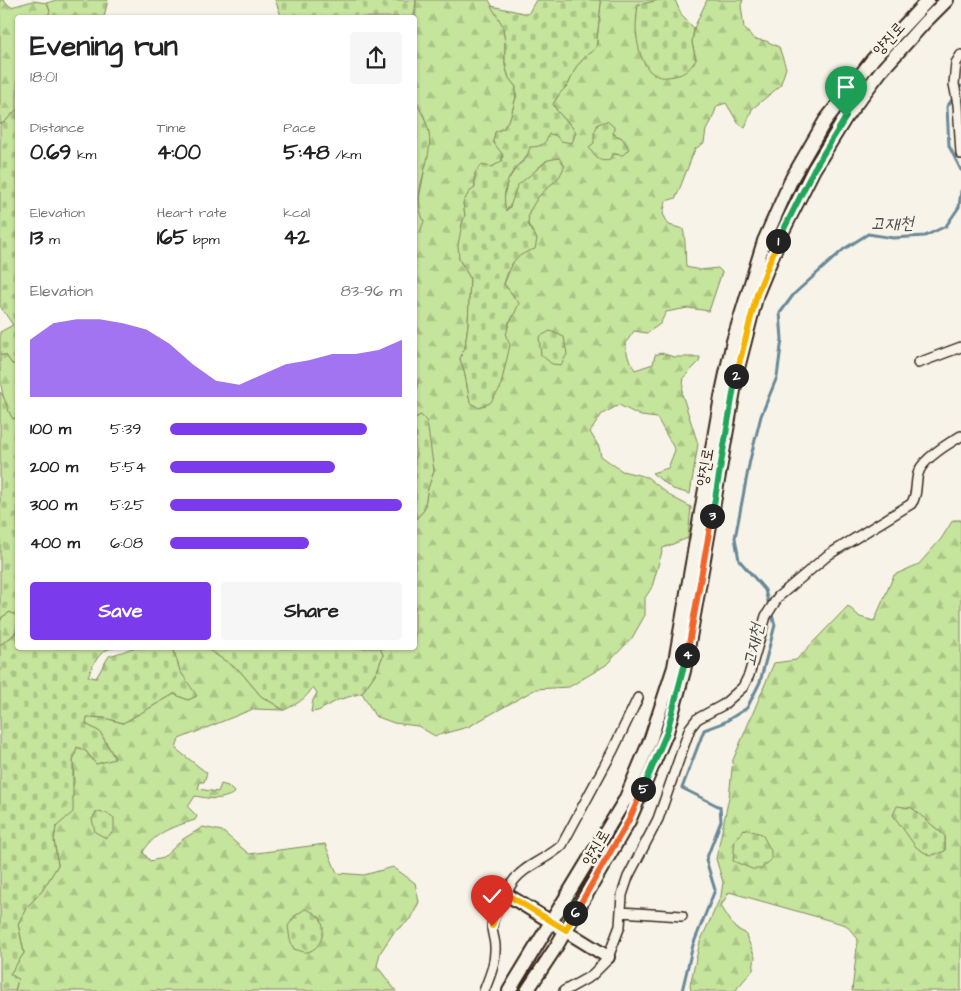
<!DOCTYPE html>
<meta charset="utf-8">
<style>
:root{--surface:#fff;--page:#f6f6f6;--text:#222;--muted:#767676;--accent:#7c3aed}
body{margin:0;font-family:"Architects Daughter","Poor Story",sans-serif;background:var(--page);color:var(--text);height:100vh;display:flex;flex-direction:column;font-size:19px;white-space:nowrap}
*{box-sizing:border-box;margin:0}
p{font-size:16px;color:var(--muted)}
.icon{flex:none;width:28px;height:28px;fill:none;stroke:currentColor;stroke-width:2;stroke-linecap:round;stroke-linejoin:round}
.map{position:relative;flex:1;overflow:hidden}
.details{position:absolute;left:15px;top:15px;width:402px;height:635px;display:flex;flex-direction:column;background:var(--surface);border-radius:5px;box-shadow:0 1px 4px #0004}
.details>*{flex:none}
.pin{position:absolute;display:grid;place-items:center;width:42px;height:42px;color:#fff;margin:-51px -21px;border-radius:50% 50% 50% 0;rotate:-45deg;box-shadow:0 0 5px #0007}
.pin .icon{rotate:45deg}
.km{position:absolute;width:25px;height:25px;margin:-12px;border-radius:50%;background:#222;color:#fff;font-size:14px;line-height:25px;text-align:center}
.round{display:grid;place-items:center;flex:none;width:52px;height:52px;border-radius:5px;background:var(--page)}
.headline{display:flex;align-items:center;justify-content:space-between;height:85px;padding:0 15px}
h1{font-size:28px;font-weight:700;line-height:38px}
.figures{display:grid;grid-template-columns:repeat(3,1fr);gap:8px;height:85px;padding:5px 15px}
.figures div{display:grid;align-content:center}
.figures b{font-size:21px;font-weight:700}
.figures small{font-size:14px;font-weight:400}
.figures p{font-size:14px}
.chart{height:140px;padding:10px 15px}
.chart p{display:flex;justify-content:space-between}
.chart svg{width:100%;height:90px;margin-top:5px;fill:var(--accent);opacity:.7}
.primary-button{display:flex;gap:10px;margin-top:auto;padding:10px 15px}
.primary-button a{flex:1;height:58px;border-radius:5px;background:var(--accent);color:#fff;font-size:20px;font-weight:700;line-height:58px;text-align:center}
.primary-button a+a{background:var(--page);color:var(--text)}
ul{padding:0 15px;list-style:none;font-size:16px}
li{display:grid;grid-template-columns:80px 60px 1fr;align-items:center;height:38px}
li i{height:12px;border-radius:6px;background:var(--accent)}
.map>svg:first-child{display:block}
.forest{fill:url(#forest-firs);stroke:#80875d;fill-rule:evenodd}
.cemetery{fill:url(#cemetery-stones);stroke:#80875d}
.lines{fill:none;stroke-linecap:round;stroke-linejoin:round}
.stream{stroke:#698897;stroke-width:3}
.street-casing{stroke:#3b2a1e;stroke-width:12}
.secondary-casing{stroke:#3b2a1e;stroke-width:16}
.street{stroke:#f7f3e8;stroke-width:9}
.secondary{stroke:#f7f3e8;stroke-width:12}
.split-1-casing{stroke:#fff;stroke-width:10}
.split-2-casing{stroke:#fff;stroke-width:10}
.split-3-casing{stroke:#fff;stroke-width:10}
.split-4-casing{stroke:#fff;stroke-width:10}
.split-5-casing{stroke:#fff;stroke-width:10}
.split-6-casing{stroke:#fff;stroke-width:10}
.split-7-casing{stroke:#fff;stroke-width:10}
.split-1{stroke:#22a559;stroke-width:6}
.split-2{stroke:#f5b400;stroke-width:6}
.split-3{stroke:#22a559;stroke-width:6}
.split-4{stroke:#f0652b;stroke-width:6}
.split-5{stroke:#22a559;stroke-width:6}
.split-6{stroke:#f0652b;stroke-width:6}
.split-7{stroke:#f5b400;stroke-width:6}
.labels{text-anchor:middle;stroke-width:5;stroke-linejoin:round;paint-order:stroke}
.street-label{font-size:16px;fill:#3b2a1e;stroke:#f7f3e8}
.water-label{font-size:18px;font-style:italic;fill:#4e5150;stroke:#f7f3e8}
</style>
<div class="map">
<svg width="961" height="991" viewBox="0 0 961 991">
<defs>
<pattern id="forest-firs" width="22" height="20" patternUnits="userSpaceOnUse" patternTransform="scale(1.25)"><rect width="22" height="20" fill="#c5e49c"/><path d="M5 1l3.5 6h-7zM16 11l3.5 6h-7z" fill="#aac486"/></pattern>
<pattern id="cemetery-stones" width="16" height="16" patternUnits="userSpaceOnUse" patternTransform="scale(1.25)"><rect width="16" height="16" fill="#c5e49c"/><path d="M2 7V4a2 2 0 0 1 4 0v3zM10 15v-3a2 2 0 0 1 4 0v3z" fill="#aac486"/></pattern>
</defs>
<rect width="100%" height="100%" fill="#f7f3e8"/>
<filter id="ink" filterUnits="userSpaceOnUse"><feTurbulence type="fractalNoise" baseFrequency=".02" numOctaves="2"/><feDisplacementMap in="SourceGraphic" scale="10" xChannelSelector="R" yChannelSelector="G"/><feConvolveMatrix kernelMatrix="1 2 1 2 8 2 1 2 1" color-interpolation-filters="sRGB"/></filter>
<g filter="url(#ink)">
<!-- forest -->
<path class="forest" d="M 0,0 L 3,0 L 11,7 L 33,1 L 47,3 L 50,11 L 48,17 L 18,18 L 17,109 L 5,122 L 0,124 Z
M 416,0 L 489,0 L 503,26 L 505,43 L 505,65 L 509,78 L 516,87 L 516,97 L 511,116 L 503,129 L 502,161 L 492,167 L 475,173 L 475,188 L 463,203 L 465,215 L 462,224 L 459,259 L 470,278 L 468,324 L 465,347 L 460,359 L 464,370 L 470,402 L 500,389 C 503,369 501,331 514,315 L 513,295 L 504,284 L 515,258 L 523,253 L 537,239 C 534,234 528,227 528,222 C 527,203 546,188 559,177 L 547,160 L 537,169 L 505,212 L 504,199 L 507,182 L 517,166 L 525,160 L 530,147 L 549,134 L 555,135 L 561,141 L 569,123 L 557,112 L 553,104 L 560,93 L 568,85 L 576,67 L 587,55 L 596,48 L 601,3 L 599,0 L 659,0 L 638,6 L 696,60 L 692,43 L 694,28 L 707,0 L 743,0 L 741,5 L 744,28 L 754,39 L 766,41 L 779,47 L 786,68 L 780,86 L 752,109 L 745,128 L 738,123 L 726,103 L 717,106 L 711,122 L 706,130 L 704,143 L 695,149 L 676,198 L 666,201 L 663,214 L 669,225 L 683,229 C 686,241 685,255 686,267 L 700,270 L 718,268 L 722,272 L 709,311 L 688,308 L 666,312 L 660,324 L 647,333 L 634,331 L 625,344 L 628,357 L 635,370 L 653,364 L 655,355 L 661,353 L 674,357 L 700,357 L 699,362 L 684,377 L 682,394 L 698,444 L 690,494 L 673,489 L 652,473 L 668,468 L 675,450 L 657,418 L 641,416 L 619,405 L 602,414 L 590,432 L 599,447 L 601,456 L 622,471 L 647,477 L 672,497 L 691,507 L 688,538 L 663,548 L 652,587 L 645,598 L 645,615 L 632,638 L 606,665 L 569,687 L 536,689 L 468,727 L 435,736 L 418,726 L 394,723 L 375,716 L 362,693 L 377,671 L 383,655 L 380,648 L 415,648 L 415,520 L 424,510 L 428,488 L 434,471 L 421,415 L 415,418 L 415,399 L 418,381 L 415,378 L 415,234 L 420,232 L 419,198 L 427,157 L 429,134 L 424,116 L 415,101 ZM 613,134 L 622,138 L 612,154 L 589,147 Z
M 0,355 L 6,355 L 12,364 L 17,363 L 17,416 L 13,419 C 0,400 0,378 0,355 Z
M 953,520 L 961,520 L 961,991 L 852,991 L 858,939 L 846,925 L 729,892 L 721,906 L 735,928 L 745,933 L 755,957 L 753,970 L 738,987 L 736,991 L 691,991 L 690,985 L 700,942 L 721,896 L 723,882 L 716,859 L 729,797 L 733,760 L 774,663 L 796,660 L 848,606 L 860,617 L 874,621 L 894,575 L 919,564 L 941,539 ZM 912,808 L 945,836 L 945,851 Z
M 10,612 L 17,616 C 17,635 15,634 0,645 L 0,622 L 2,617 Z
M 173,648 L 206,648 L 239,670 L 261,696 L 284,710 L 253,709 L 179,739 L 176,749 L 207,773 L 204,782 L 200,782 L 198,789 L 218,792 L 221,784 L 228,786 L 235,793 C 219,801 212,799 195,796 L 188,807 L 197,816 L 195,820 C 173,827 156,831 143,852 L 150,861 L 163,858 L 183,839 L 203,827 L 222,831 L 249,854 L 325,844 L 337,873 L 364,875 L 393,867 L 415,883 L 419,902 L 411,919 L 394,932 L 380,953 L 377,966 L 396,991 L 15,991 L 18,979 L 10,974 L 24,953 L 18,924 L 26,908 L 42,891 L 58,865 L 54,840 L 56,826 L 74,783 L 73,761 L 77,747 L 86,751 L 96,764 L 115,758 L 100,732 L 86,724 L 87,717 L 105,718 L 123,723 L 174,694 L 188,700 L 196,696 L 180,671 Z"/>
<!-- cemetery -->
<path class="cemetery" d="M 56,0 L 108,0 L 104,17 L 48,17 L 50,11 L 47,3 Z
M 275,0 L 416,0 L 414,17 L 282,18 Z
M 536,0 L 599,0 L 601,3 L 596,48 L 587,55 L 576,67 L 568,85 L 560,93 L 553,104 C 558,115 569,122 576,132 L 572,143 L 561,141 L 555,135 L 549,134 C 546,144 541,147 530,147 C 527,159 525,158 517,166 C 506,178 502,195 506,211 L 510,207 L 517,186 L 548,160 L 559,158 L 565,166 L 559,177 L 538,197 L 529,212 L 528,224 L 537,239 L 535,249 C 514,256 510,263 504,284 L 519,303 L 514,315 L 509,322 L 506,336 L 510,345 L 500,389 L 490,403 L 479,408 L 470,402 L 464,370 L 460,359 L 465,347 L 468,324 L 470,278 L 459,259 L 458,245 L 462,224 L 465,215 L 463,203 L 469,192 L 475,188 L 475,173 L 481,165 L 492,167 L 502,161 L 503,155 L 493,142 L 495,132 L 503,129 L 511,116 L 516,97 L 516,87 L 509,78 L 505,65 L 505,43 L 503,26 L 491,6 L 528,14 Z
M 659,0 L 675,0 L 682,16 L 694,28 L 692,43 L 696,60 C 687,72 684,75 668,77 C 644,81 637,47 636,29 C 636,21 637,13 638,5 Z
M 415,101 C 421,111 427,121 429,133 C 434,162 409,191 424,221 L 420,232 L 415,234 Z
M 17,109 L 18,332 L 16,334 L 18,363 L 12,364 L 6,355 L 0,355 L 0,332 L 13,325 L 0,306 L 0,124 L 5,122 Z
M 607,121 L 614,127 L 613,134 L 622,138 L 629,149 L 623,155 L 612,154 L 610,160 C 598,163 594,156 589,147 L 594,143 L 594,133 L 598,124 Z
M 550,331 L 564,337 L 567,354 L 561,365 L 552,364 L 541,355 L 539,337 Z
M 0,392 C 7,400 6,409 13,419 L 18,416 L 17,616 L 10,612 L 2,617 L 0,622 Z
M 421,415 L 427,422 L 434,471 L 428,488 L 424,510 L 415,520 L 415,439 L 417,434 L 415,433 L 415,418 Z
M 17,630 L 18,648 L 114,648 C 99,649 94,664 88,676 L 96,678 L 109,656 L 122,652 L 132,648 L 173,648 L 180,671 L 197,696 L 188,700 L 174,694 L 123,723 L 105,718 L 87,717 L 86,724 L 100,732 L 115,759 L 96,764 L 86,751 L 77,747 L 73,761 L 73,812 L 56,827 L 54,841 L 58,865 L 42,891 L 26,908 L 18,924 L 24,953 L 10,974 L 18,979 L 15,991 L 0,991 L 0,645 L 13,636 Z
M 206,648 L 380,648 L 383,655 L 377,671 L 362,693 L 338,700 L 318,711 L 311,712 L 313,700 L 317,693 L 313,687 C 306,699 297,704 284,710 L 261,696 L 239,670 Z
M 897,806 L 912,808 L 945,836 L 945,851 L 930,856 L 916,847 L 893,815 Z
M 96,812 L 107,813 L 114,818 L 114,831 L 106,838 L 95,832 L 92,819 Z
M 744,829 L 762,834 L 771,851 L 771,860 L 761,869 L 752,869 L 733,861 L 735,840 Z
M 305,909 C 311,911 318,914 321,920 C 327,931 320,951 306,952 C 303,952 298,950 294,949 L 290,940 L 288,926 L 295,916 Z"/>
<g class="lines">
<!-- stream -->
<path class="stream" d="M 961,86 L 947,107 L 949,146 L 961,170
M 769,606 L 765,590 L 739,560 L 735,538 L 750,460 L 761,416 L 777,377 L 782,339 L 780,313 L 794,294 L 844,249 L 868,234 L 893,238 L 925,236 L 946,226 L 959,207 L 961,191
M 682,991 L 693,945 L 715,890 L 706,860 L 721,821 L 720,807 L 682,788 L 704,730 L 723,723 L 747,708 L 760,682 L 775,625 L 771,612"/>
<defs>
<path id="street" d="M 961,55 L 956,63 L 954,84 L 958,104 L 961,154
M 918,363 L 961,347
M 621,912 L 682,916
M 484,991 C 490,976 496,962 495,946 C 495,940 492,933 492,927 C 492,916 508,888 515,879 C 527,864 548,859 562,845 L 613,750 L 638,698
M 564,991 L 591,976 L 607,960 L 620,926 L 622,895 L 628,877 L 658,819 L 690,728 L 697,719 L 723,705 L 743,687 L 749,675 L 766,616 L 778,597 L 828,555 L 911,504 C 918,495 915,484 918,474 C 921,460 949,443 961,436"/>
<path id="secondary" d="M 506,894 L 608,957
M 509,991 L 625,800 L 651,738 L 674,667 L 721,397 L 733,341 L 764,241 L 792,178 L 825,121 L 873,59 L 928,0
M 527,991 L 556,947 L 629,821 L 667,732 L 684,671 L 738,368 L 757,294 L 783,231 L 814,169 L 846,117 L 881,71 L 925,22 L 947,0"/>
</defs>
<!-- street casing -->
<use href="#street" class="street-casing"/>
<!-- secondary casing -->
<use href="#secondary" class="secondary-casing"/>
<!-- street -->
<use href="#street" class="street"/>
<!-- secondary -->
<use href="#secondary" class="secondary"/>
</g>
</g>
<g class="lines" filter="url(#ink)">
<defs>
<path id="split-1" d="M 778,241 L 814,169 L 846,117"/>
<path id="split-2" d="M 736,376 L 757,294 L 778,241"/>
<path id="split-3" d="M 712,516 L 736,376"/>
<path id="split-4" d="M 687,655 L 712,516"/>
<path id="split-5" d="M 643,789 L 667,732 L 687,655"/>
<path id="split-6" d="M 575,913 L 629,820 L 643,789"/>
<path id="split-7" d="M 492,926 L 497,912 L 506,894 L 566,930 L 575,913"/>
</defs>
<!-- split-1 casing -->
<use href="#split-1" class="split-1-casing"/>
<!-- split-2 casing -->
<use href="#split-2" class="split-2-casing"/>
<!-- split-3 casing -->
<use href="#split-3" class="split-3-casing"/>
<!-- split-4 casing -->
<use href="#split-4" class="split-4-casing"/>
<!-- split-5 casing -->
<use href="#split-5" class="split-5-casing"/>
<!-- split-6 casing -->
<use href="#split-6" class="split-6-casing"/>
<!-- split-7 casing -->
<use href="#split-7" class="split-7-casing"/>
<!-- split-1 -->
<use href="#split-1" class="split-1"/>
<!-- split-2 -->
<use href="#split-2" class="split-2"/>
<!-- split-3 -->
<use href="#split-3" class="split-3"/>
<!-- split-4 -->
<use href="#split-4" class="split-4"/>
<!-- split-5 -->
<use href="#split-5" class="split-5"/>
<!-- split-6 -->
<use href="#split-6" class="split-6"/>
<!-- split-7 -->
<use href="#split-7" class="split-7"/>
</g>
<g class="labels">
<!-- street labels -->
<g class="street-label">
<text transform="translate(888 38) rotate(-48)" y="6">양진로</text>
<text transform="translate(704 467) rotate(-80)" y="6">양진로</text>
<text transform="translate(595 847) rotate(-60)" y="6">양진로</text>
</g>
<!-- water labels -->
<g class="water-label">
<text transform="translate(892 223) rotate(-1)" y="6">고재천</text>
<text transform="translate(753 645) rotate(-79)" y="6">고재천</text>
</g>
</g>
</svg>
<div class="pin" style="left:846px;top:117px;background:#1e9e55"><svg class="icon" aria-label="arrive" viewBox="0 0 24 24"><path d="M6 21V4h12l-3 4 3 4H6"/></svg></div>
<div class="pin" style="left:492px;top:926px;background:#d93025"><svg class="icon" aria-label="check" viewBox="0 0 24 24"><path d="M5 12l5 5 9-10"/></svg></div>
<b class="km" style="left:778px;top:241px">1</b>
<b class="km" style="left:736px;top:376px">2</b>
<b class="km" style="left:712px;top:516px">3</b>
<b class="km" style="left:687px;top:655px">4</b>
<b class="km" style="left:643px;top:789px">5</b>
<b class="km" style="left:575px;top:913px">6</b>
<section class="details">
<div class="headline"><div><h1>Evening run</h1><p>18:01</p></div><a class="round"><svg class="icon" aria-label="share" viewBox="0 0 24 24"><path d="M12 15V3M7 8l5-5 5 5M5 13v7h14v-7"/></svg></a></div>
<div class="figures">
<div><p>Distance</p><b>0.69<small> km</small></b></div>
<div><p>Time</p><b>4:00</b></div>
<div><p>Pace</p><b>5:48<small> /km</small></b></div>
</div>
<div class="figures">
<div><p>Elevation</p><b>13<small> m</small></b></div>
<div><p>Heart rate</p><b>165<small> bpm</small></b></div>
<div><p>kcal</p><b>42</b></div>
</div>
<div class="chart"><p><span>Elevation</span>83–96 m</p>
<svg viewBox="0 0 160 44" preserveAspectRatio="none"><path d="M0 44V16L10 8L20 6L30 6L40 8L50 11L60 18L70 28L80 36L90 38L100 33L110 28L120 26L130 23L140 23L150 21L160 16V44z"/></svg>
</div>
<ul>
<li><b>100 m</b>5:39<i style="width:85%"></i></li>
<li><b>200 m</b>5:54<i style="width:71%"></i></li>
<li><b>300 m</b>5:25<i style="width:100%"></i></li>
<li><b>400 m</b>6:08<i style="width:60%"></i></li>
</ul>
<div class="primary-button"><a>Save</a><a>Share</a></div>
</section>
</div>
